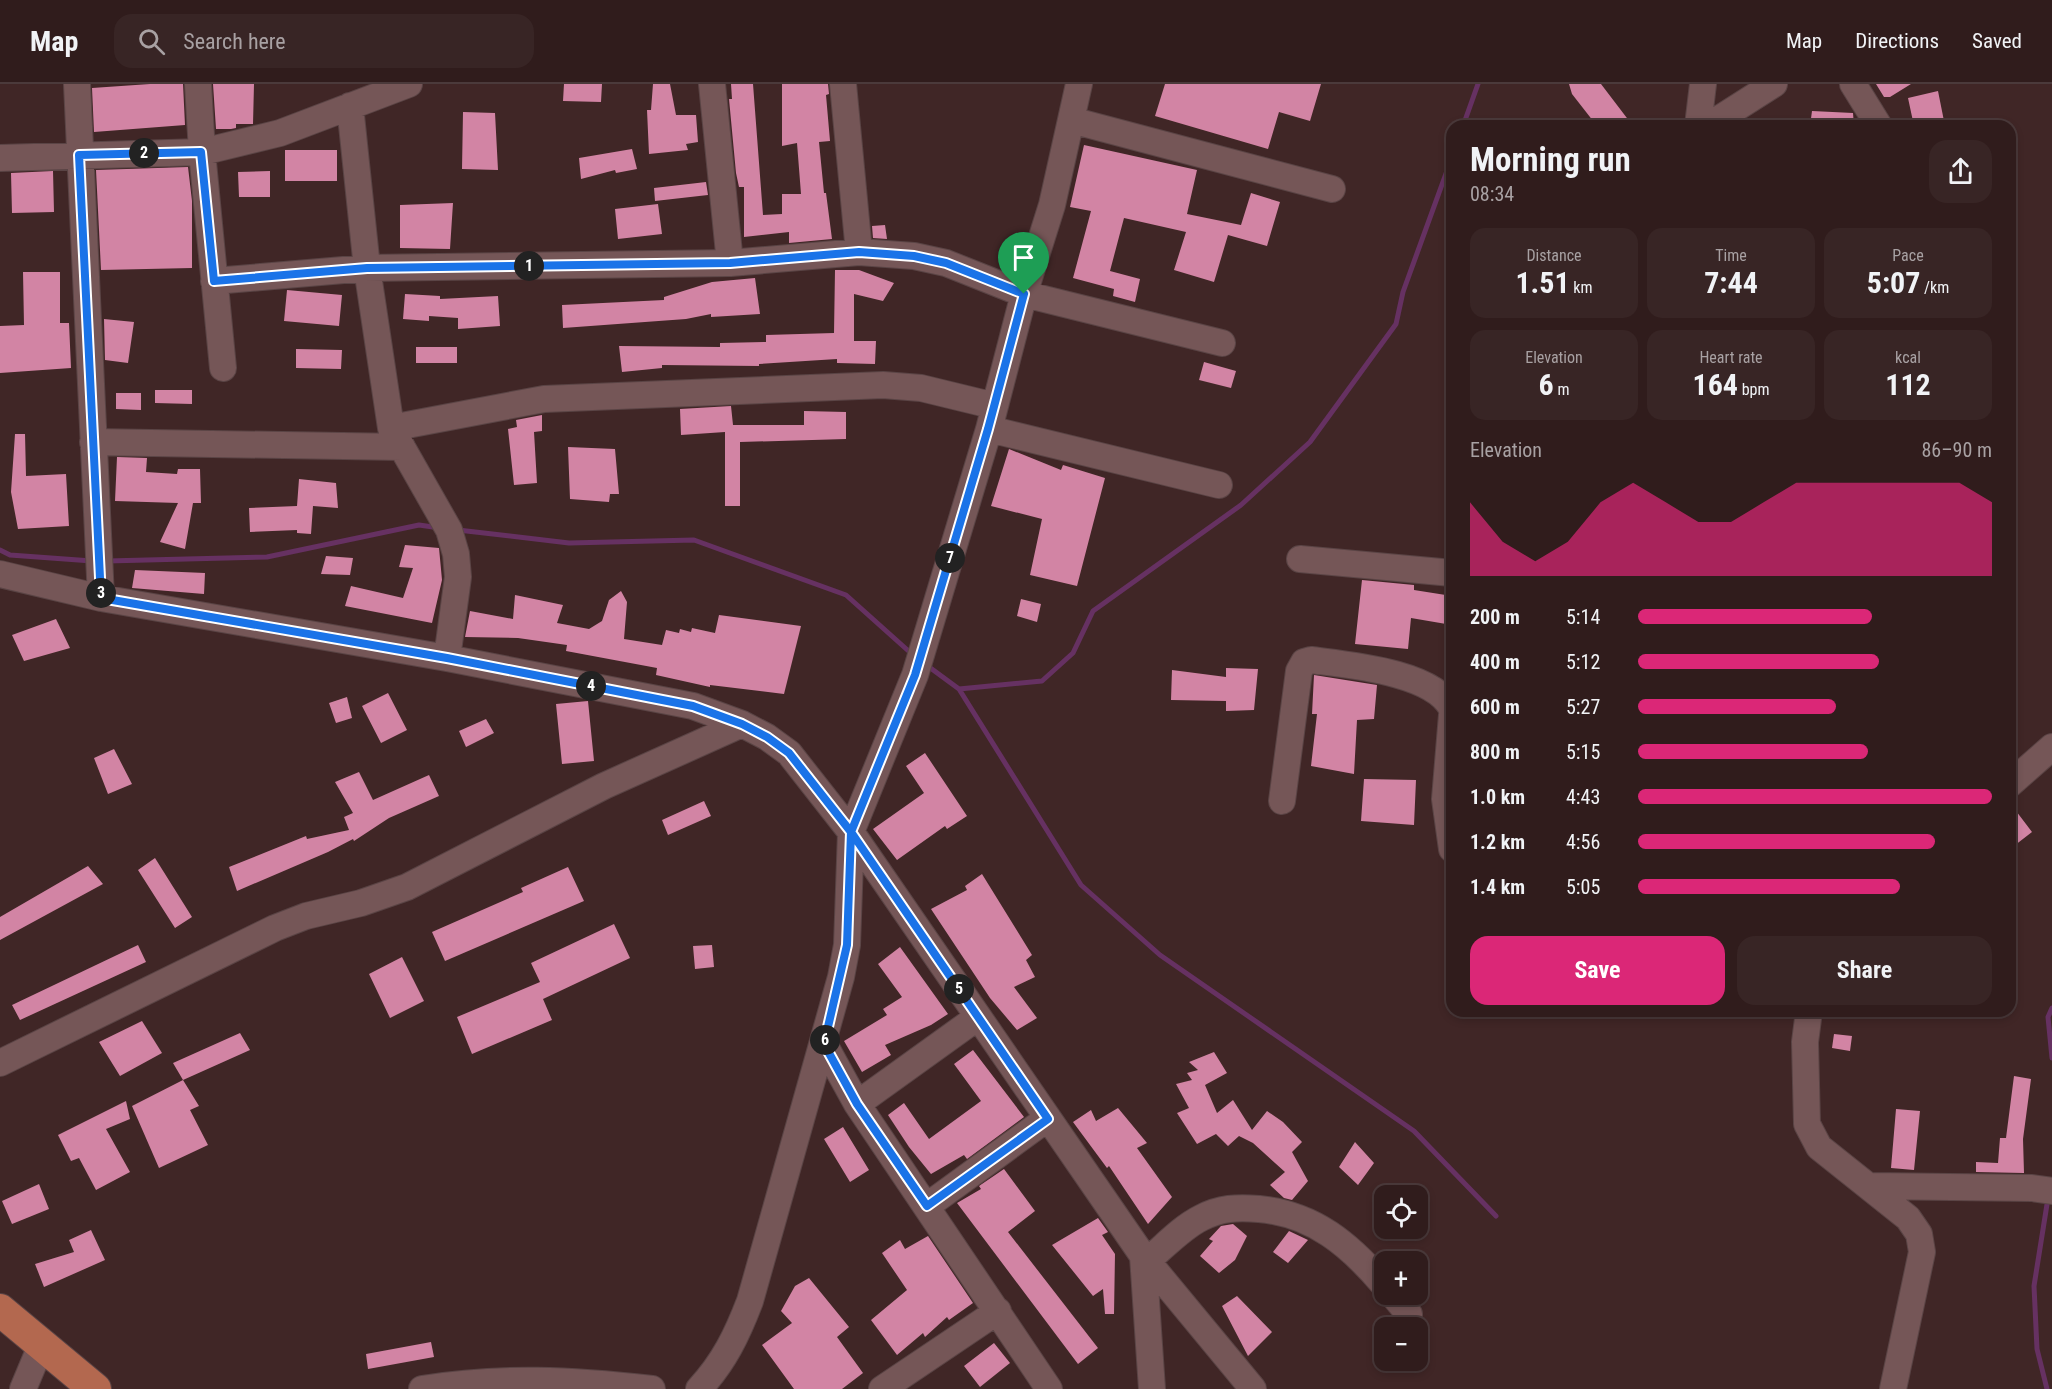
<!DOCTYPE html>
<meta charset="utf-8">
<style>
:root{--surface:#301c1c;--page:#382525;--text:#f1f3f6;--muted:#a8a1a3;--line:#4b3a3b;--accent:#db2777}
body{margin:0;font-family:"Roboto Condensed",sans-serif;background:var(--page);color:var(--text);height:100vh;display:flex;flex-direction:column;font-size:22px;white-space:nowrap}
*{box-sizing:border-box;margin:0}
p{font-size:20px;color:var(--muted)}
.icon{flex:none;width:33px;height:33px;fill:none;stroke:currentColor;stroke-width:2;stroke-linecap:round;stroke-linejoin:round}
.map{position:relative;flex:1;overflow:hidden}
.sheet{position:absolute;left:1446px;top:36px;width:570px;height:897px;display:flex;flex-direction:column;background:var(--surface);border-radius:18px;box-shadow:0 3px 9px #0003,0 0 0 2px var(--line)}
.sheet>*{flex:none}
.tools{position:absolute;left:1374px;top:1101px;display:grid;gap:12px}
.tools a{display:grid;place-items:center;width:54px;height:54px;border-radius:12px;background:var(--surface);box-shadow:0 3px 9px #0003,0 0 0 2px var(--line);font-size:30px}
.pin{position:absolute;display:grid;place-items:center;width:51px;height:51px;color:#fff;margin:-62px -26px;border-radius:50% 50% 50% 0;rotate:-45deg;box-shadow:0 0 6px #0007}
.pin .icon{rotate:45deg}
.km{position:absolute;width:30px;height:30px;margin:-15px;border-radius:50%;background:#222;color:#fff;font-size:16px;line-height:30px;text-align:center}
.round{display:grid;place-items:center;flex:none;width:63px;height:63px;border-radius:18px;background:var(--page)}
.headline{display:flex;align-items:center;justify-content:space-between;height:102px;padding:0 24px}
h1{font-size:33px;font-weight:700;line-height:45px}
.figures{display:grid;grid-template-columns:repeat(3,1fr);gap:9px;height:102px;padding:6px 24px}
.figures div{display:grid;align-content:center;border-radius:15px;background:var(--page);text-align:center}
.figures b{font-size:30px;font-weight:700}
.figures small{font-size:16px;font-weight:400}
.figures p{font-size:16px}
.chart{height:168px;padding:12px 24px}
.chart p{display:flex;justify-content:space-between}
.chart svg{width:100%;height:108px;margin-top:6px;fill:var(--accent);opacity:.7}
.primary-button{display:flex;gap:12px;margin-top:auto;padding:12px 24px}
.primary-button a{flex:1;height:69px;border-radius:18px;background:var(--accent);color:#fff;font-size:24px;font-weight:700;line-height:69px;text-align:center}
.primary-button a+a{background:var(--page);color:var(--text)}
ul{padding:0 24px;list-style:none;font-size:20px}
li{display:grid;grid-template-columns:96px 72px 1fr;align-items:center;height:45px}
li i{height:15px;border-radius:8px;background:var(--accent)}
header{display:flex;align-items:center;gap:36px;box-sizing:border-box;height:84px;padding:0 30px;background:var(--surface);border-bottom:2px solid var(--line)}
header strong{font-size:28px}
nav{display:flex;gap:33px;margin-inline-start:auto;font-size:21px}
.search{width:420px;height:54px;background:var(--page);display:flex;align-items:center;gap:15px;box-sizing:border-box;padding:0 21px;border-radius:18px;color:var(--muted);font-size:22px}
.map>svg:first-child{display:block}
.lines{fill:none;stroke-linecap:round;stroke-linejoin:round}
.stream{stroke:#663162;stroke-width:5}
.building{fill:#d284a4}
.minor-casing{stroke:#5a4445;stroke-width:28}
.major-casing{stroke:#5a4445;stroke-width:34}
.minor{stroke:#755657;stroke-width:26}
.major{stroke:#b3684f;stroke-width:32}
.route-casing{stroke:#fff;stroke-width:12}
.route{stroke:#1a73e8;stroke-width:8}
</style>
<header>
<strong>Map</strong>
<div class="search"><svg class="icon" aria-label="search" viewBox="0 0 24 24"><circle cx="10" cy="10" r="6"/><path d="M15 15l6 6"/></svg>Search here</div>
<nav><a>Map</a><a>Directions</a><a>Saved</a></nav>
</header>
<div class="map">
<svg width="2052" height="1305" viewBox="0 0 2052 1305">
<rect width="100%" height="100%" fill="#402626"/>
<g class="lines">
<!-- stream -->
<path class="stream" d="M 1463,42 L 1478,0
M 458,446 L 569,459 L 694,456 L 846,511 L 913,571
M 0,466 L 10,471 L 92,477
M 107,477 L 267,473 L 419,441 L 440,444
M 925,580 L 959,605 L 1081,801 L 1160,871 L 1414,1047 L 1496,1132
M 959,605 L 1042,597 L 1073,569 L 1093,527 L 1241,421 L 1310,358 L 1396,240 L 1403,208 L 1452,73
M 2052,924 L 2048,933 L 2052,974
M 2047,1305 L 2037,1265 L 2034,1202 L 2048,1114"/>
</g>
<!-- building -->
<path class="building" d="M 150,0 L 183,0 L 185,41 L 94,48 L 92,4 Z
M 213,0 L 254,0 L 253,40 L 236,40 L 236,44 L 231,45 L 216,45 Z
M 564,0 L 602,0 L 601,18 L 563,17 Z
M 653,0 L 670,0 L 676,31 L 696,31 L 698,58 L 686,60 L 688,66 L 649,70 L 647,26 L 651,26 Z
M 731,0 L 753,0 L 763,131 L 782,130 L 782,110 L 801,110 L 797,59 L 782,62 L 782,0 L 828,0 L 829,10 L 826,11 L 830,57 L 819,58 L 824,109 L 826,109 L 832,155 L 789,159 L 789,148 L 744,153 L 744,103 L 739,103 L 736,89 L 729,15 L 732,15 Z
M 1165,0 L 1321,0 L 1310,37 L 1279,28 L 1268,65 L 1155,32 Z
M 1569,0 L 1601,0 L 1633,42 L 1597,42 L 1572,10 Z
M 1876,0 L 1911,0 L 1890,13 L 1884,13 Z
M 1938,7 L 1945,42 L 1914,42 L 1908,14 Z
M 1812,27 L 1853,29 L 1854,42 L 1810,42 Z
M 463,28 L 495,29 L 498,86 L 462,85 Z
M 1084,61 L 1197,86 L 1187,130 L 1241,141 L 1251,109 L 1280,118 L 1267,162 L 1228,151 L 1214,198 L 1174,186 L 1186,148 L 1124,134 L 1110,187 L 1140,195 L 1135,218 L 1113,212 L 1114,205 L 1073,194 L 1091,127 L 1070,123 Z
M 632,65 L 637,85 L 616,89 L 615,86 L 581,95 L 579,74 Z
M 285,66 L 337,66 L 337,97 L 285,97 Z
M 188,83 L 192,117 L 192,184 L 101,186 L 96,86 Z
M 53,87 L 54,128 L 12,129 L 11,89 Z
M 270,87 L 270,113 L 239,113 L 238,88 Z
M 706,98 L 708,111 L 655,117 L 654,104 Z
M 453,119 L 450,165 L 400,164 L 400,121 Z
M 658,120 L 662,150 L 618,155 L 615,125 Z
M 885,141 L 887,155 L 873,154 L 872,142 Z
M 835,186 L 859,186 L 894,199 L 883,217 L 854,210 L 854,257 L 876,257 L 875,280 L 837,279 L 837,275 L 759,280 L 759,282 L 662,281 L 662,284 L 622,288 L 619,262 L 720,263 L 720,259 L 766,258 L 766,251 L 834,249 Z
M 23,188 L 60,188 L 60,239 L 69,239 L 71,284 L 0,289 L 0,242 L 24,241 Z
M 755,194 L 760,230 L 711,233 L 711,230 L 686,235 L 563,244 L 562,221 L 664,216 L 664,213 L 712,198 Z
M 287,206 L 342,211 L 339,242 L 284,237 Z
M 405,210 L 440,212 L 440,215 L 498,212 L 500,242 L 458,245 L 458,234 L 429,232 L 429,237 L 403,235 Z
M 104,235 L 134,238 L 128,279 L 105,276 Z
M 416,263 L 457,263 L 457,279 L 416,279 Z
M 296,265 L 342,266 L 341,285 L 296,284 Z
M 1204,278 L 1236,287 L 1231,304 L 1199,296 Z
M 155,306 L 192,306 L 192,320 L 155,319 Z
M 116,309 L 141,309 L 141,326 L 116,325 Z
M 731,322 L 733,341 L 804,341 L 804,327 L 846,328 L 846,355 L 740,358 L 740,422 L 725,422 L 725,348 L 681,351 L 680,325 Z
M 542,331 L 542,347 L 534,348 L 537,399 L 514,401 L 508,345 L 517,343 L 516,336 Z
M 15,350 L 25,350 L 26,392 L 66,390 L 69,442 L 18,445 L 11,408 Z
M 568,363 L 615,365 L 619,410 L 610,410 L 609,418 L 570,415 Z
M 1009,365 L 1061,386 L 1063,381 L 1105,394 L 1077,502 L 1030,491 L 1042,435 L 991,422 Z
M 117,373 L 147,374 L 146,388 L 177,390 L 178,385 L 200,385 L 201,419 L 193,419 L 185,465 L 160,458 L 178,419 L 115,417 Z
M 299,395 L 336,399 L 338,424 L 313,422 L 311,450 L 297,449 L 297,446 L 250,448 L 249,424 L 297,422 Z
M 405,461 L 439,464 L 442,496 L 432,539 L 345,522 L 351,502 L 403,514 L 413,484 L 399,483 Z
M 326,472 L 353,474 L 350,491 L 321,490 Z
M 135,486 L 205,489 L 204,510 L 132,504 Z
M 1362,496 L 1414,501 L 1414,506 L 1452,512 L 1452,541 L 1411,534 L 1408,565 L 1355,560 Z
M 621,507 L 627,518 L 624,555 L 662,561 L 666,546 L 679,549 L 680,545 L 691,548 L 692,544 L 715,549 L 719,531 L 801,542 L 784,610 L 710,601 L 710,603 L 656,591 L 657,584 L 566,567 L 567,561 L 518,554 L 465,553 L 470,527 L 513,535 L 515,511 L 563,521 L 557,539 L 589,545 L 602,537 L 609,516 Z
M 1021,515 L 1041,520 L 1037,538 L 1017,532 Z
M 56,535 L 70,564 L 24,577 L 12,551 Z
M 1226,584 L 1258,585 L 1254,626 L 1226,627 L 1226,617 L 1171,616 L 1172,586 L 1226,593 Z
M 1314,591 L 1377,601 L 1374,635 L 1357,636 L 1354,690 L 1311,682 L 1317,630 L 1312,630 Z
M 388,609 L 407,646 L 381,659 L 362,622 Z
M 347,613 L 352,634 L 336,639 L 329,619 Z
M 588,617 L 594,677 L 562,680 L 556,620 Z
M 486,635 L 494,649 L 466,663 L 459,647 Z
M 114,665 L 132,700 L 108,710 L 94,674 Z
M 925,669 L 967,732 L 947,745 L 945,742 L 897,776 L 873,745 L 924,709 L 906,682 Z
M 359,688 L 373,716 L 429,691 L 439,712 L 389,734 L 354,757 L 353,755 L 328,768 L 237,807 L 229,783 L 306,752 L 307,755 L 349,746 L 344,733 L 353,729 L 335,698 Z
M 1364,695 L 1416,696 L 1414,741 L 1361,737 Z
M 704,717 L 711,732 L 668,751 L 662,736 Z
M 2010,719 L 2032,748 L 2010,765 Z
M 155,774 L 192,833 L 175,844 L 138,786 Z
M 88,782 L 103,800 L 0,856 L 0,833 Z
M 568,783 L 584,817 L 445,877 L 432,848 L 523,808 L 521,804 Z
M 982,790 L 1032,871 L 1026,876 L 1035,893 L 1014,903 L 1037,934 L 1017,946 L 990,914 L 931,825 L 967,806 L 965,802 Z
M 614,840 L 630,874 L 543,915 L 552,936 L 472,970 L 457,933 L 540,898 L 531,879 Z
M 138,861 L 146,878 L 20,936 L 12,921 Z
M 712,861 L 714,883 L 695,885 L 693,862 Z
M 900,863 L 948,930 L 931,941 L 885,961 L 891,971 L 862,988 L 844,957 L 887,931 L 883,925 L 902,913 L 878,880 Z
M 402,873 L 424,917 L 390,934 L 369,890 Z
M 142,937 L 162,969 L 120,992 L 99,958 Z
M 240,949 L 250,966 L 183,996 L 173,979 Z
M 1834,950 L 1852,952 L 1850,967 L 1832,964 Z
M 973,966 L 1024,1033 L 967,1075 L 964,1071 L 931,1090 L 909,1063 L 888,1031 L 904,1019 L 929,1055 L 981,1017 L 954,980 Z
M 1214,968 L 1227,989 L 1205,1001 L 1217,1029 L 1233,1016 L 1252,1046 L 1267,1027 L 1283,1038 L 1302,1058 L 1292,1068 L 1308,1097 L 1292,1116 L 1284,1114 L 1270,1101 L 1285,1088 L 1253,1059 L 1239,1052 L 1228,1062 L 1216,1050 L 1197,1060 L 1177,1029 L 1189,1024 L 1176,1000 L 1192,996 L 1187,989 L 1198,986 L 1189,978 Z
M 2014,992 L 2031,995 L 2023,1055 L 2024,1089 L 1976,1088 L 1976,1078 L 1998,1079 L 2000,1054 L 2006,1054 Z
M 183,996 L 199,1022 L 190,1026 L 208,1061 L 159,1084 L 132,1022 Z
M 126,1017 L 130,1035 L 106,1045 L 130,1088 L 96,1106 L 79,1074 L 71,1077 L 58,1051 Z
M 1118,1024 L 1147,1059 L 1137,1064 L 1172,1113 L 1148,1140 L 1109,1082 L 1107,1084 L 1073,1038 L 1091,1026 L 1096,1037 Z
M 1896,1025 L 1920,1027 L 1914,1086 L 1891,1084 Z
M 843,1043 L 869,1086 L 850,1098 L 824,1055 Z
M 1355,1058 L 1374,1079 L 1358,1101 L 1339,1083 Z
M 1004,1085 L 1035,1127 L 1008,1148 L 1098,1264 L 1078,1280 L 957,1119 L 981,1105 L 979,1102 Z
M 39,1100 L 49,1125 L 12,1140 L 2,1117 Z
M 1098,1134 L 1108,1148 L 1102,1151 L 1115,1170 L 1114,1230 L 1105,1230 L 1103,1205 L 1093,1212 L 1052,1161 Z
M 1233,1140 L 1247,1152 L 1235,1176 L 1219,1189 L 1200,1172 L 1213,1157 L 1209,1155 L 1221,1142 Z
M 91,1146 L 105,1176 L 44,1203 L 35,1180 L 74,1168 L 69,1156 Z
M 1289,1147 L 1308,1156 L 1288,1179 L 1273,1168 Z
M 928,1152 L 973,1219 L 949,1236 L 947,1233 L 925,1253 L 923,1249 L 897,1271 L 871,1236 L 907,1206 L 882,1169 L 900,1156 L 905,1165 Z
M 809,1194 L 849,1243 L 837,1253 L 863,1289 L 842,1305 L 794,1305 L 762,1261 L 792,1239 L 781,1227 L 795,1202 Z
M 1237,1212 L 1272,1248 L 1248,1272 L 1222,1222 Z
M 431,1258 L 434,1273 L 368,1285 L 366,1270 Z
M 994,1259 L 1010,1279 L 980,1303 L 964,1282 Z"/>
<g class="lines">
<defs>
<path id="minor" d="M 77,0 L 101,514
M 198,0 L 202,68 L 223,284
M 712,0 L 730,179
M 843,0 L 859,168
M 1853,0 L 1879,42
M 350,22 L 367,184 L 391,344 L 449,446 L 456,470 L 458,493 L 447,574
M 1071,36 L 1332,105
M 1698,42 L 1703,0
M 1708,42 L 1774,0
M 0,74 L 202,68 L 280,49 L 409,0
M 214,197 L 367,184 L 730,179 L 859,168 L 914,172 L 946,179 L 1024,210 L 1222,259
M 391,344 L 544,315 L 883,301 L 921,304 L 995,322
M 989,345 L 1219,401
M 93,358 L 402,363
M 1300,475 L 1452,489
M 0,490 L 101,514 L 447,574 L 693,622 L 742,640 L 767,653 L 789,669 L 851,748 L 1143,1172 L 1253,1305
M 1452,631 L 1445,715 L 1452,765
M 2010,700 L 2052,663
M 1282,717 L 1299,587 L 1304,578 L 1311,576 C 1349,581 1434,588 1452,625
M 1809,927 L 1805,958 L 1807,1040 L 1819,1063 L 1908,1134 L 1919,1150 L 1922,1168 L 1893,1305
M 824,960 L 857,1020 L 1049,1305
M 0,979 L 275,844 L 306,832 L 361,819 L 407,803 L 604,702 L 742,640
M 857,1020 L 978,933
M 1870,1102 L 2032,1104 L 2052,1107
M 927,1122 L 1048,1034
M 1143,1172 L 1152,1305
M 1147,1177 C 1164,1163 1181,1144 1201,1134 C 1220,1124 1237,1123 1259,1125 C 1314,1130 1350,1161 1384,1201
M 1392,1210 L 1409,1230
M 23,1305 L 41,1262
M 422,1305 C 501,1292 574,1296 652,1305
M 699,1305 C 724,1278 737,1251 750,1217 L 841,893 L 847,861 L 851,748 L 915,591 L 989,345 L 1024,210 L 1052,121 L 1079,0
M 882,1305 L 998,1227"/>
<path id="major" d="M 0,1226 L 95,1305"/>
</defs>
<!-- minor casing -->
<use href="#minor" class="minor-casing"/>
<!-- major casing -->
<use href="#major" class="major-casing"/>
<!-- minor -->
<use href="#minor" class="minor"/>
<!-- major -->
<use href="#major" class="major"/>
</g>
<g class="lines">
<defs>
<path id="route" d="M 1024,210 L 946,179 L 914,172 L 859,168 L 730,179 L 367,184 L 214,197 L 201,68 L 79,71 L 101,514 L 447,574 L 693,622 L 742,640 L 767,653 L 789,669 L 851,748 L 1048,1035 L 927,1122 L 857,1020 L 824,960 L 847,861 L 851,748 L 915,591 L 988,345 L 1024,210"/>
</defs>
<!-- route casing -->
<use href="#route" class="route-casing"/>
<!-- route -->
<use href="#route" class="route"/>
</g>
</svg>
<div class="tools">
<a><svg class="icon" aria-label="locate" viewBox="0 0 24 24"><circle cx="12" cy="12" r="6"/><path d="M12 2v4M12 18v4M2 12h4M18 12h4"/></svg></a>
<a>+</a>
<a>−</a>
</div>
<div class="pin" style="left:1024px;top:210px;background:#1e9e55"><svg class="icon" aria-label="arrive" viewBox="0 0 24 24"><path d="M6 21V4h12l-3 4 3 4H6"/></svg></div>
<b class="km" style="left:529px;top:182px">1</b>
<b class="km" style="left:144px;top:69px">2</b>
<b class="km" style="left:101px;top:509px">3</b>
<b class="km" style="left:591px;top:602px">4</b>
<b class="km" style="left:959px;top:905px">5</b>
<b class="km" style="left:825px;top:956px">6</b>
<b class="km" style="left:950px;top:474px">7</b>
<section class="sheet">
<div class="headline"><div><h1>Morning run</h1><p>08:34</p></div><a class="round"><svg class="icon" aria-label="share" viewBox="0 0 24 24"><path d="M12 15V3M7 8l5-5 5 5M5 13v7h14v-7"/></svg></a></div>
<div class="figures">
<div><p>Distance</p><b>1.51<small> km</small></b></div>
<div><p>Time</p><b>7:44</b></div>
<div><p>Pace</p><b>5:07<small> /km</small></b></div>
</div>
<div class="figures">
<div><p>Elevation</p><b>6<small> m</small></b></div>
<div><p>Heart rate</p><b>164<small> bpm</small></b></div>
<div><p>kcal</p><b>112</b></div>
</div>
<div class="chart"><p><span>Elevation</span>86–90 m</p>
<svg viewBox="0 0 160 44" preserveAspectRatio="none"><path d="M0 44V14L10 30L20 38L30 30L40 14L50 6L60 14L70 22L80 22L90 14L100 6L110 6L120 6L130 6L140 6L150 6L160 14V44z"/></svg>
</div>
<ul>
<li><b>200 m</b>5:14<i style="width:66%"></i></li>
<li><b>400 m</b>5:12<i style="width:68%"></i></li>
<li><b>600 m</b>5:27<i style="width:56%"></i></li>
<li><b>800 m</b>5:15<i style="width:65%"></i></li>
<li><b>1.0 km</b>4:43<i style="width:100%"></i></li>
<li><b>1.2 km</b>4:56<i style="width:84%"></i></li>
<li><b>1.4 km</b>5:05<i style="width:74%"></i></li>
</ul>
<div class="primary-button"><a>Save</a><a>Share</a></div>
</section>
</div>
